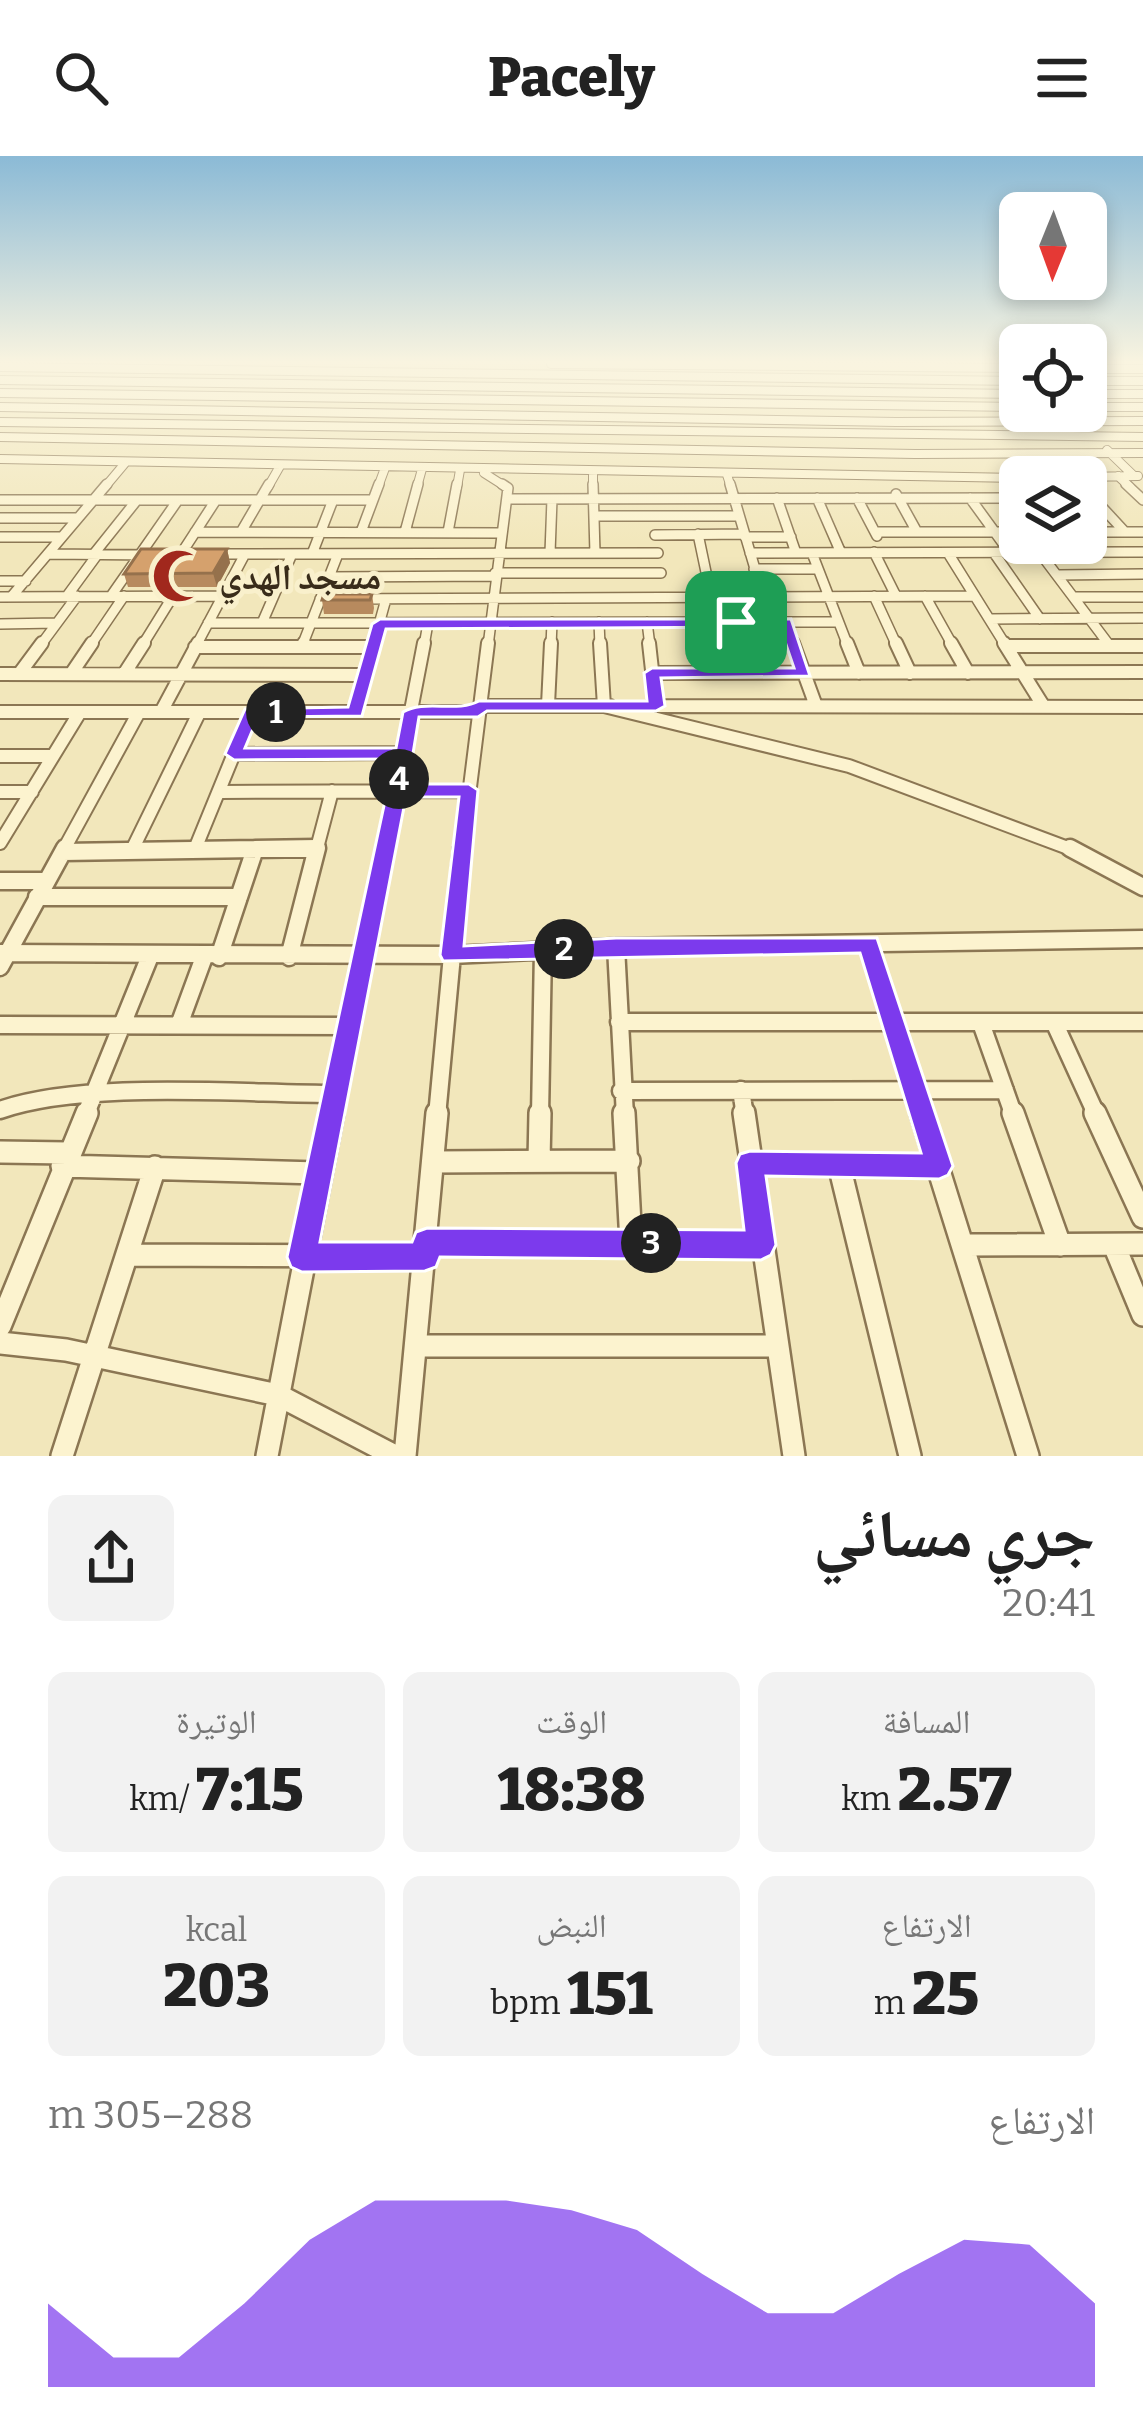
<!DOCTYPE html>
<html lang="ar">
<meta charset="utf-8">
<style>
:root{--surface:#fff;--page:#f2f2f2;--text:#222;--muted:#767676;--accent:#7c3aed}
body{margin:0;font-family:Bitter,"Noto Naskh Arabic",serif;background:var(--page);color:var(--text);direction:rtl;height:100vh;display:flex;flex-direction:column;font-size:45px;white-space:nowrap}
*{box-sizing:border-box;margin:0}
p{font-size:39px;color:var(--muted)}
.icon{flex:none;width:66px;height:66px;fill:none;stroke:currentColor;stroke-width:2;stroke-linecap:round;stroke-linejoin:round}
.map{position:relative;height:1300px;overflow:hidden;direction:ltr}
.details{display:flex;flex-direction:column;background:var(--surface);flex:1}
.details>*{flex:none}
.needle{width:78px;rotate:181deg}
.fabs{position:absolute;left:999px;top:36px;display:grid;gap:24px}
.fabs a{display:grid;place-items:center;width:108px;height:108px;border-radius:18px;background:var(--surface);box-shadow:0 6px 18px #0003;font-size:60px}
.pin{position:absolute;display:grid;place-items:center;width:102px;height:102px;color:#fff;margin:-51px;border-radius:24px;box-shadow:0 6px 18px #0006}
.km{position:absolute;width:60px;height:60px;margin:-30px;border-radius:50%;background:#222;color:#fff;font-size:33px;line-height:60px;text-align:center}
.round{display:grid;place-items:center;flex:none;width:126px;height:126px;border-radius:18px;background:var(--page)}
.summary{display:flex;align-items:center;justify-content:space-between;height:204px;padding:0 48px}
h1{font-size:66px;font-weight:800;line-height:90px}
.metrics{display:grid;grid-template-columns:repeat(3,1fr);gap:18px;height:204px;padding:12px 48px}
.metrics div{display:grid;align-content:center;border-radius:18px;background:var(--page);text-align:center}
.metrics b{font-size:60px;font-weight:800}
.metrics small{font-size:33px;font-weight:400}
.metrics p{font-size:33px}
.chart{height:336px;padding:24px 48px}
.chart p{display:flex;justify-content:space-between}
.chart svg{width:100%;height:216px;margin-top:12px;fill:var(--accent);opacity:.7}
header{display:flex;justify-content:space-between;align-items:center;height:156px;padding:0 48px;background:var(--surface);font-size:54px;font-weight:800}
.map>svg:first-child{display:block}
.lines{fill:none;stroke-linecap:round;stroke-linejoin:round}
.minor-far4-casing{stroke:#8b7653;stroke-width:10}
.minor-far3-casing{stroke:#8b7653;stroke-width:12}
.minor-far2-casing{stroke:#8b7653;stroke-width:16}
.minor-far1-casing{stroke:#8b7653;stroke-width:21}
.minor-casing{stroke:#8b7653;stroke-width:26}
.minor-far4{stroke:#fcf3cf;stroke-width:8}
.minor-far3{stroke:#fcf3cf;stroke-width:9}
.minor-far2{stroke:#fcf3cf;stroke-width:12}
.minor-far1{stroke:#fcf3cf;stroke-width:16}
.minor{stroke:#fcf3cf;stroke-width:21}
.wall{fill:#b78a5e}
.shaded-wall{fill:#95714c}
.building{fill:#d5a16d;stroke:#95714c;stroke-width:3}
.route{fill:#7c3aed;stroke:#fff;stroke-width:3;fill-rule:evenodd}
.labels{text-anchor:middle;stroke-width:10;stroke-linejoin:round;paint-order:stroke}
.far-poi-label{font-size:36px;font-weight:bold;fill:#392c1a;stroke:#f9f0cc;text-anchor:start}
</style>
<header><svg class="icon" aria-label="menu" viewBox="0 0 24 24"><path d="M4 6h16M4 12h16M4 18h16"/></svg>Pacely<svg class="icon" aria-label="search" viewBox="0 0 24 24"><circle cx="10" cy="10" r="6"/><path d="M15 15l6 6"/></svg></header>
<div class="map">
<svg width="1143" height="1300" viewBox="0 0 1143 1300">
<rect width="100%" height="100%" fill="#f2e7bb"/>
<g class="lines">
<defs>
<path id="minor-far4" d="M 551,208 L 1020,212
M 0,211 L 1020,225
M 1086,213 L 1143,213
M 0,224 L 1020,238
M 1086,225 L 1143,225
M 0,237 L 1020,251
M 1086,238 L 1143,238
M 0,251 L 896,266 L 1143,265
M 1086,251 L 1143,251
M 0,266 L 1143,281
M 0,281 L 915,298 L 1143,297
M 1107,294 L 1134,320
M 0,303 L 1020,322
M 484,317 L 506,331
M 593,317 L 593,331
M 727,319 L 731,331
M 1118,320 L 1130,331
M 1083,321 L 1138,320
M 105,331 L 126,306
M 268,331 L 280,310
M 378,331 L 385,312
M 417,331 L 422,313
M 457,331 L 460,314"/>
<path id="minor-far3" d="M 593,328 L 595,397
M 730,328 L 763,440
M 1126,328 L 1143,344
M 1086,334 L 1125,376
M 896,338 L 917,376
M 777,342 L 796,397
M 817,342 L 841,397
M 857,342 L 877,380
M 970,342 L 1010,397
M 507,343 L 1013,342
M 0,344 L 373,344
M 594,360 L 739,360
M 0,362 L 78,362
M 195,376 L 501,377
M 241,376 L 269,328
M 361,376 L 379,328
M 405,376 L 418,328
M 448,376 L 457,328
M 875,376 L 1020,376
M 1086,376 L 1143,376
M 698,378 L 711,440
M 655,379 L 744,378
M 0,381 L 62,381
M 745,381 L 791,381
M 874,396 L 896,440
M 550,397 L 552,343
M 750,397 L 1143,396
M 812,397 L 848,490
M 948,397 L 1006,490
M 994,397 L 1040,463
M 1040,397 L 1110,490
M 48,398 L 155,399
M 181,398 L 216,344
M 213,398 L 658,397
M 312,398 L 333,344
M 93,399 L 137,344
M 754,413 L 818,413
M 495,417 L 661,417
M 1057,419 L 1143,418
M 329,421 L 495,420
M 0,425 L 26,425
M 12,440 L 107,328
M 67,440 L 97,399
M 111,440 L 178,344
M 692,440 L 701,490
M 874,440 L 897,490
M 925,440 L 953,490
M 0,441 L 223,440
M 1074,441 L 1143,441
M 320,443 L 975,440
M 989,463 L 1143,462
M 599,466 L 600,490
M 647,466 L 650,490
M 786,466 L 794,490
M 208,467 L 838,466
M 262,467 L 292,398
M 0,468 L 56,467
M 40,490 L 77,440
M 90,490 L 124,440
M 142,490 L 173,440
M 196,490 L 245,398
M 302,490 L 338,398
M 373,490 L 386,443
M 424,490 L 428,467
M 488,490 L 508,332 L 502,328
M 551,490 L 552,466"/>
<path id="minor-far2" d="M 600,487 L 604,550
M 649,487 L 656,550 L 650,550
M 700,487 L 706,517
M 793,487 L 816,550
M 847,487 L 859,517
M 896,487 L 910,517
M 951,487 L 968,517
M 1004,487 L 1044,551
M 1006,490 L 1143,490
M 195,491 L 372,491
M 302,491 L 304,487
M 652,517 L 1143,516
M 0,518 L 365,519
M 19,518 L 42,487
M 71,518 L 92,487
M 124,518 L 144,487
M 548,549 L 551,487
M 479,550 L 610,550
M 604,550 L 849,610 L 1076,695
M 656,550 L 1143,551
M 0,556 L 478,556
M 161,556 L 198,487
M 355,556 L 374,487
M 234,598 L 404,597
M 0,600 L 53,600
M 0,636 L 32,636
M 220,636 L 469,635
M 0,687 L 80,556
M 317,692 L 332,635
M 195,693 L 251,556
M 132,694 L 199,557
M 63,695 L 139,556
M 144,695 L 316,695
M 384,695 L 424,487
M 462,695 L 488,487"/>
<path id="minor-far1" d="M 1070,692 L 1143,731
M 63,696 L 317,692 L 289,801
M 0,725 L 46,725
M 37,741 L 239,741
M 869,788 L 922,960
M 616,791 L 625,960
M 0,797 L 451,799 L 616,791 L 1143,783
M 219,801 L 255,693
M 0,811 L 65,692
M 619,866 L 1143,866
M 1054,866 L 1097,960
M 981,867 L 1014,960
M 0,869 L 350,870
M 179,869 L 204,801
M 741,934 L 745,960
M 621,935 L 1005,934
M 0,954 C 87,924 240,938 336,938
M 85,960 L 150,800
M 333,960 L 385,692
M 437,960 L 462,692
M 540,960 L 543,794"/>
<path id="minor" d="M 624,957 L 631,1087
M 744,957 L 794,1300
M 921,957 L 1028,1300
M 1013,957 L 1060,1089
M 1095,957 L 1143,1061
M 0,996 L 67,997
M 539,1005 L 540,957
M 435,1006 L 629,1005
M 750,1007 L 939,1010
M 839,1009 L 910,1300
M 62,1010 L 318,1017
M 427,1087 L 761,1089
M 964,1089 L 1143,1088
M 1114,1089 L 1143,1159
M 127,1099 L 425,1100
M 0,1170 L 87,957
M 0,1187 L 66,1194 L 278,1239 L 395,1300
M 416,1190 L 777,1190
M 62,1300 L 155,1011
M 267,1300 L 333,957
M 405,1300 L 437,957"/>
</defs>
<!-- minor-far4 casing -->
<use href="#minor-far4" class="minor-far4-casing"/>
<!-- minor-far3 casing -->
<use href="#minor-far3" class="minor-far3-casing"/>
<!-- minor-far2 casing -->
<use href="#minor-far2" class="minor-far2-casing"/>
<!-- minor-far1 casing -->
<use href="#minor-far1" class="minor-far1-casing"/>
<!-- minor casing -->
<use href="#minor" class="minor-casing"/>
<!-- minor-far4 -->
<use href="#minor-far4" class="minor-far4"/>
<!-- minor-far3 -->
<use href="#minor-far3" class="minor-far3"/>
<!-- minor-far2 -->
<use href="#minor-far2" class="minor-far2"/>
<!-- minor-far1 -->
<use href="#minor-far1" class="minor-far1"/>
<!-- minor -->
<use href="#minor" class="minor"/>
</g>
<!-- wall -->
<path class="wall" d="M 227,393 L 230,407 L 217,431 L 128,431 L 124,418 Z
M 372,438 L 374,452 L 373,458 L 324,458 L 322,444 Z"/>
<!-- shaded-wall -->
<path class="shaded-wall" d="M 227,393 L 230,407 L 217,431 L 213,417 Z"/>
<!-- building -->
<path class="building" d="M 141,393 L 227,393 L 213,417 L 124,418 Z
M 324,438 L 372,438 L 370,444 L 322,444 Z"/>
<!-- sky -->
<linearGradient id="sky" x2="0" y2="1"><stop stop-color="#8bbad6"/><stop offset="0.53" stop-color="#f9f4e0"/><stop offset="1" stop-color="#f9f4e0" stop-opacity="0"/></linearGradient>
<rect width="1143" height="389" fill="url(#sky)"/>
<!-- route -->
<path class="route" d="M 380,463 L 791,463 L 810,520 L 661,522 L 665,550 L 656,555 L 487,555 L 478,561 L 419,561 L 408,628 L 469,628 L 478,634 L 464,790 L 616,782 L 877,782 L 953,1010 L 948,1019 L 939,1023 L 766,1020 L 776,1089 L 771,1099 L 761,1104 L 440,1101 L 436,1111 L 425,1115 L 302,1116 L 291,1111 L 287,1101 L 394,603 L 234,604 L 225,598 L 245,553 L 348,551 L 372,468 ZM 780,471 L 794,512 L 652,512 L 644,517 L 647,545 L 479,545 C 457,557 424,543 403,556 L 396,592 L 245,592 L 258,561 L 362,560 L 386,473 ZM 406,641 L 459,641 L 440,799 L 443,805 L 860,797 L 921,997 L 750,995 L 740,998 L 736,1007 L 744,1074 L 427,1072 L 416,1076 L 412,1086 L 320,1086 Z"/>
<!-- icons -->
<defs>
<symbol id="mosque-bare" viewBox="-9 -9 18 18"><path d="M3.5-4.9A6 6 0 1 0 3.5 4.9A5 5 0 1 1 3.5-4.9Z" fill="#a1281d" stroke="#f9f0cc" stroke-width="2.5" paint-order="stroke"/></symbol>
</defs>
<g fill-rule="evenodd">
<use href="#mosque-bare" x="141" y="382" width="76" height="76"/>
</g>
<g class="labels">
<!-- far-poi labels -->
<g class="far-poi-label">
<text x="219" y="433">مسجد الهدي</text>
</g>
</g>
</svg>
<div class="fabs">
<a><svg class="needle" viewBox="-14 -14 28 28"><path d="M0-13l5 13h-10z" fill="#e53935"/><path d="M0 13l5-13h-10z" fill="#767676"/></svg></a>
<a><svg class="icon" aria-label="locate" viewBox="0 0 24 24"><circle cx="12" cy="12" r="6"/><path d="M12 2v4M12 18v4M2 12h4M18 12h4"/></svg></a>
<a><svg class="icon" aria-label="layers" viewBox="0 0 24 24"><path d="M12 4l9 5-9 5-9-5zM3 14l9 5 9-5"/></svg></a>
</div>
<div class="pin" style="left:736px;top:466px;background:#1e9e55"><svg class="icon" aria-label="arrive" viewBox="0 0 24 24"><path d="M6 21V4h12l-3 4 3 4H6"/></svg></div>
<b class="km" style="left:276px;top:556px">1</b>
<b class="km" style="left:564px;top:793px">2</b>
<b class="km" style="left:651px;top:1087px">3</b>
<b class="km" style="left:399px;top:623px">4</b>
</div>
<section class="details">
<div class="summary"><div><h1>جري مسائي</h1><p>20:41</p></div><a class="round"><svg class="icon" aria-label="share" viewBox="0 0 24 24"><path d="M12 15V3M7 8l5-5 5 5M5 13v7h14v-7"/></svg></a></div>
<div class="metrics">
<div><p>المسافة</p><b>2.57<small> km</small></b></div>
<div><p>الوقت</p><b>18:38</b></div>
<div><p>الوتيرة</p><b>7:15<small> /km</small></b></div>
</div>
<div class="metrics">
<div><p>الارتفاع</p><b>25<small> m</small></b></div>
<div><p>النبض</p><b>151<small> bpm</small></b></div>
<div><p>kcal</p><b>203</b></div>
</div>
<div class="chart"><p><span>الارتفاع</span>288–305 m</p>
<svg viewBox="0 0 160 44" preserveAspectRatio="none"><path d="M0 44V27L10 38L20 38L30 27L40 14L50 6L60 6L70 6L80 8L90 12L100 21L110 29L120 29L130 21L140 14L150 15L160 27V44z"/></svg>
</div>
</section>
